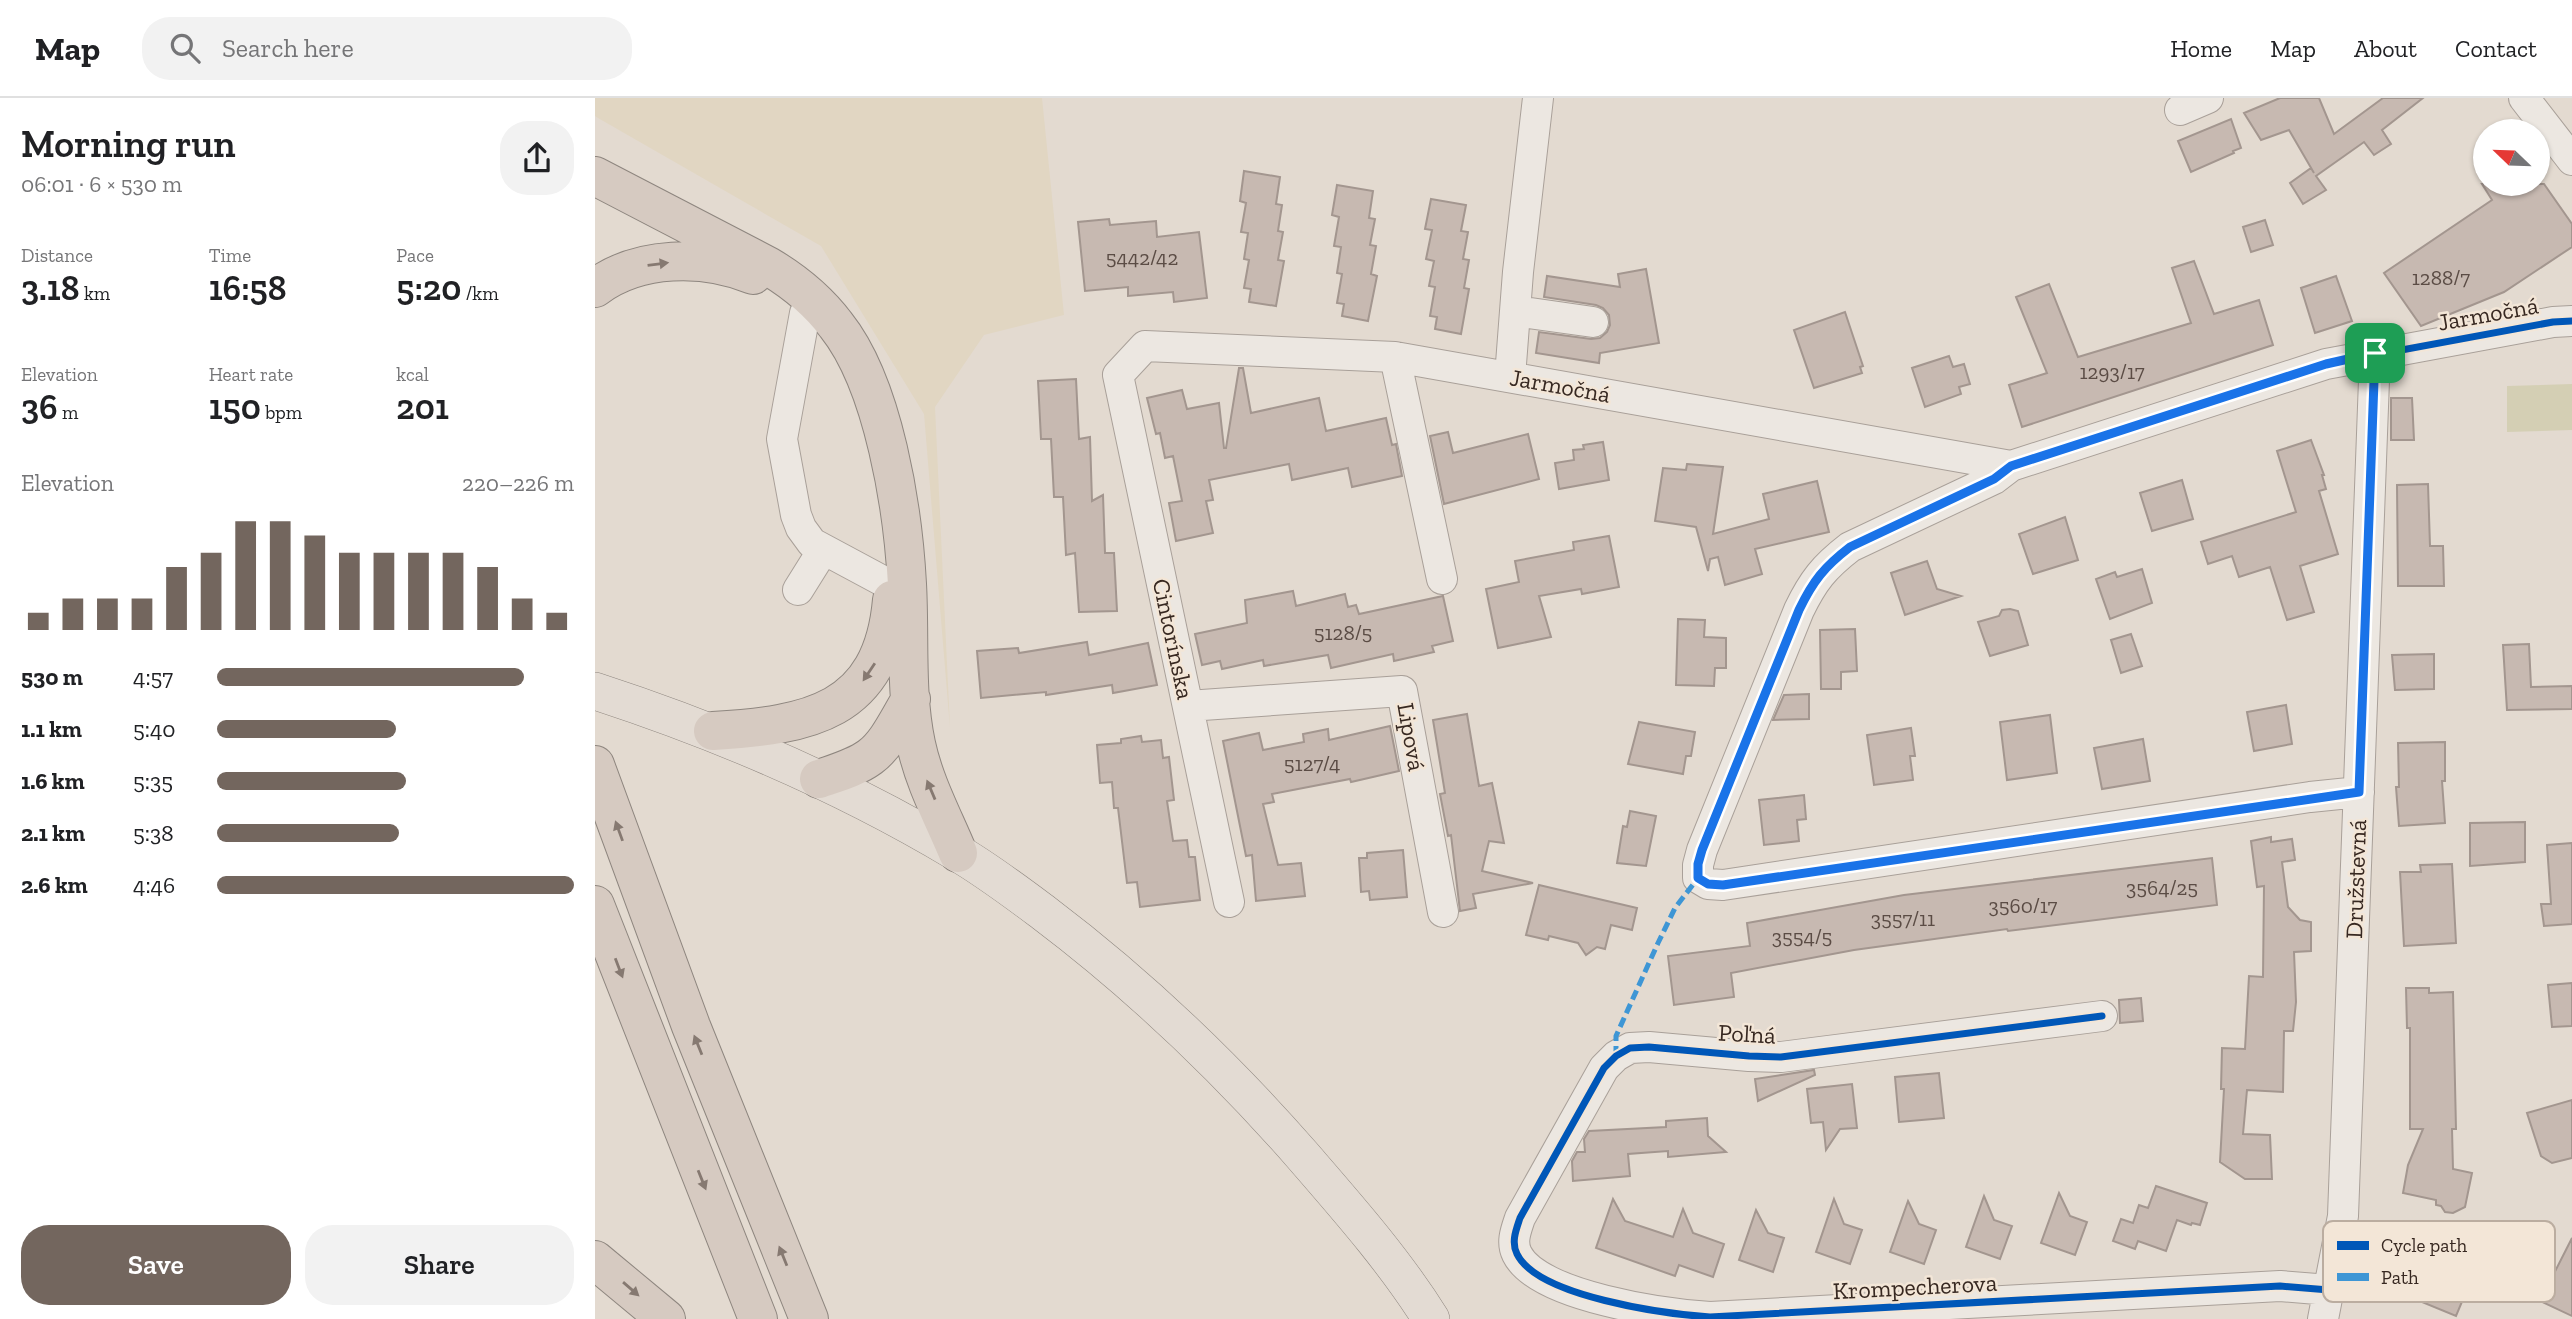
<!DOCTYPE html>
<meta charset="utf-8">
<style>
:root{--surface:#fff;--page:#f2f2f2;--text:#202124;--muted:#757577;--line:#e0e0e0;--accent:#73665e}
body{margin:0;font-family:"Zilla Slab",serif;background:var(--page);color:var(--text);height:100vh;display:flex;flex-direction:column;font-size:26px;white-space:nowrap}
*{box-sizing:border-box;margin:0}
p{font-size:23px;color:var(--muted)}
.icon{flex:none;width:38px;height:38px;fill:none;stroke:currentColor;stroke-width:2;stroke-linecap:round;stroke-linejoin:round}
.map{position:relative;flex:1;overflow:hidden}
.details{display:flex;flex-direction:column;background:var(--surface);width:595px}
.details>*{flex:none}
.needle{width:46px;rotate:293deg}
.tools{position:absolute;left:1878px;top:21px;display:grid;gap:14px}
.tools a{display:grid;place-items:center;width:77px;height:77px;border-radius:50%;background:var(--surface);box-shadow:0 2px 5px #0004;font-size:35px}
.pin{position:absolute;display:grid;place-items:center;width:60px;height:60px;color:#fff;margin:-30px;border-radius:14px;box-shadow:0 4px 10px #0006}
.round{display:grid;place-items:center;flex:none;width:74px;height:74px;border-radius:28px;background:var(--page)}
.summary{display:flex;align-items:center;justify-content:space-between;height:119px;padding:0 21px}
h1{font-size:38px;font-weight:600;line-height:52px}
.figures{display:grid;grid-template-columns:repeat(3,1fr);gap:10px;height:119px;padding:7px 21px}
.figures div{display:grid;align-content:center}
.figures b{font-size:35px;font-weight:600}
.figures small{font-size:19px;font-weight:400}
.figures p{font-size:19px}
.chart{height:196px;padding:14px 21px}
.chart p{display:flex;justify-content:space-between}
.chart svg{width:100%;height:126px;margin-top:7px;stroke:var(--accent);stroke-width:6}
.primary-button{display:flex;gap:14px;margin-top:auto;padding:14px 21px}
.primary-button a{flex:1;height:80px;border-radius:28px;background:var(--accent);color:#fff;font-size:28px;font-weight:600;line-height:80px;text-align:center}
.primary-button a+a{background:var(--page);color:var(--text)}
ul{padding:0 21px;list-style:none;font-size:23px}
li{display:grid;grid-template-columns:112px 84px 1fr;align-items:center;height:52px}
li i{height:18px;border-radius:9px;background:var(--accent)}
header{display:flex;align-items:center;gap:42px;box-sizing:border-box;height:98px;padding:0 35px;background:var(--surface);border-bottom:2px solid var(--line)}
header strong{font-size:33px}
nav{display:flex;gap:38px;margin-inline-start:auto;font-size:24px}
.search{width:490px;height:63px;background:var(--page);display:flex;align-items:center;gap:18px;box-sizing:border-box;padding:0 24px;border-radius:28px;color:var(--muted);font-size:26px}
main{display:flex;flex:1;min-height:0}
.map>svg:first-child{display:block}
.farmland{fill:#e1d6c2}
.green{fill:#d4cfb4}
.building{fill:#c7b9b1;stroke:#a3968f;stroke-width:2}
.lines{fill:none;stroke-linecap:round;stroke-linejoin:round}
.minor-casing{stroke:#a9a099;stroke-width:32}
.major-casing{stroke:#8e867f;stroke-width:38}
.highway-casing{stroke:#8e867f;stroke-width:40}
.minor{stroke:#ece7e1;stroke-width:30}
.major{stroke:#e3dbd3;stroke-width:37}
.highway{stroke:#d6cac1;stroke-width:38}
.quiet{stroke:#3e96d5;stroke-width:5;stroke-dasharray:10 5;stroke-linecap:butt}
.cycleway-casing{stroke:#f3e6d7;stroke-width:11}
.cycleway{stroke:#0057b8;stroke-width:7}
.oneway{fill:#867971}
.route-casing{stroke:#fff;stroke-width:14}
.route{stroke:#1a73e8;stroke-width:9}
.labels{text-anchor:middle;stroke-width:5;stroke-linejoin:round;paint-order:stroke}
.number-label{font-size:21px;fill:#5b4c45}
.street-label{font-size:24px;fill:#372821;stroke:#f3e6d7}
.key{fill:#f3e6d7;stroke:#bbada0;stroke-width:2}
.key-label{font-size:19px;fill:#372821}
</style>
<header>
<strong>Map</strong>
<div class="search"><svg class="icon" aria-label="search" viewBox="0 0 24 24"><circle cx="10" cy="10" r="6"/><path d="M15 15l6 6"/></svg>Search here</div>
<nav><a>Home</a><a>Map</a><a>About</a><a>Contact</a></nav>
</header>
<main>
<section class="details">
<div class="summary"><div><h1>Morning run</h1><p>06:01 · 6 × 530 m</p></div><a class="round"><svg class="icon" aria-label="share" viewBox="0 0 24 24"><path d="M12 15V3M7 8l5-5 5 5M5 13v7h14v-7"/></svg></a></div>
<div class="figures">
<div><p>Distance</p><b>3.18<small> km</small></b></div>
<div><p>Time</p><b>16:58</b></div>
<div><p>Pace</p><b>5:20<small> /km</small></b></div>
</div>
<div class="figures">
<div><p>Elevation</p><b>36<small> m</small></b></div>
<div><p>Heart rate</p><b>150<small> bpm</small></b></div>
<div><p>kcal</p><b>201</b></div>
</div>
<div class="chart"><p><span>Elevation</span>220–226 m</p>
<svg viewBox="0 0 160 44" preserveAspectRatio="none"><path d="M5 44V38M15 44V33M25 44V33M35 44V33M45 44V22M55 44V17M65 44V6M75 44V6M85 44V11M95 44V17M105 44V17M115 44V17M125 44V17M135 44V22M145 44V33M155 44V38"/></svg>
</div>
<ul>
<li><b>530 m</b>4:57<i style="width:86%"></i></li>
<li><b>1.1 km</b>5:40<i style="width:50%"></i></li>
<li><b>1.6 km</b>5:35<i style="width:53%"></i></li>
<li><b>2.1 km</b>5:38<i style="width:51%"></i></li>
<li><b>2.6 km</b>4:46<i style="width:100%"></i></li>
</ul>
<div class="primary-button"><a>Save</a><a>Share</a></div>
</section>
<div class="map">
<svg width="1977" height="1221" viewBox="0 0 1977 1221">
<rect width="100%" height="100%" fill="#e3dad0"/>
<!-- farmland -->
<path class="farmland" d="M 0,0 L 447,0 L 469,217 L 389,237 L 340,309 L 355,630 L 329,316 L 226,148 L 3,20 L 0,18 Z"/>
<!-- green -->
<path class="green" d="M 1977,286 L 1977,332 L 1912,334 L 1912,288 Z"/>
<!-- building -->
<path class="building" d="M 1685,0 L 1724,0 L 1739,36 L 1788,0 L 1828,0 L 1787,32 L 1796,46 L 1779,57 L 1769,44 L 1721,78 L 1731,92 L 1708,106 L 1695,85 L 1716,70 L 1719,75 L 1694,32 L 1666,42 L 1649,15 Z
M 1636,21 L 1646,50 L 1638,53 L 1639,55 L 1596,74 L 1583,43 Z
M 649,73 L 685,79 L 681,106 L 687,107 L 683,133 L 688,134 L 683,162 L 689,163 L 681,208 L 654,204 L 656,191 L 649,190 L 654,162 L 649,161 L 653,135 L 646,134 L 651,105 L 645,103 Z
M 1887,86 L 1949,86 L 1977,126 L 1977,149 L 1909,194 L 1826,228 L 1789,175 L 1897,102 Z
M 742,87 L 778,93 L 774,120 L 780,121 L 775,147 L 781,148 L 776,176 L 782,178 L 773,223 L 747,218 L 749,206 L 742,205 L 747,176 L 742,175 L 746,149 L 739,148 L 744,119 L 737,117 Z
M 836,101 L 871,107 L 866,133 L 873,134 L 868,161 L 874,162 L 869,190 L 874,191 L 866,236 L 840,231 L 842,219 L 835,218 L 840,189 L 834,188 L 839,163 L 831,161 L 837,132 L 830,131 Z
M 514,121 L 515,127 L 561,123 L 562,139 L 604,134 L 612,200 L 579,204 L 578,194 L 533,198 L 533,189 L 490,193 L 483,124 Z
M 1670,122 L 1678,147 L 1656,154 L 1648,129 Z
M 1599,163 L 1619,216 L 1664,202 L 1678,247 L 1427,329 L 1414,287 L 1452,275 L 1421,199 L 1454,186 L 1483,259 L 1596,225 L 1577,170 Z
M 1051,171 L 1064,245 L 1005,255 L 1004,265 L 941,255 L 944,234 L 996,241 L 1005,240 L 1012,234 L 1015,227 L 1014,217 L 1008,210 L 1001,207 L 949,199 L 952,178 L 1025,189 L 1023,176 Z
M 1741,178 L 1757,223 L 1720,235 L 1706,190 Z
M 1250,214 L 1268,268 L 1265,269 L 1267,275 L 1219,290 L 1199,232 Z
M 1354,258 L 1358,269 L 1369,266 L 1375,286 L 1364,289 L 1366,296 L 1330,309 L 1317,270 Z
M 644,270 L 648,270 L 656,315 L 724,300 L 731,333 L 791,320 L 797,347 L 801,346 L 807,378 L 757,389 L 753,370 L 697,382 L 694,366 L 614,382 L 618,402 L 611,403 L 618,435 L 581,443 L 574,405 L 587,403 L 578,358 L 570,360 L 565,335 L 561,336 L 552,300 L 587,292 L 592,311 L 624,305 L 629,350 L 631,350 Z
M 481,281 L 484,341 L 495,339 L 497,403 L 508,397 L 510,455 L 519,455 L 522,513 L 484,514 L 480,455 L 471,457 L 468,399 L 459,399 L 456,341 L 446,341 L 443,283 Z
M 1796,300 L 1817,300 L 1819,342 L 1796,342 Z
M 853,334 L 858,355 L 933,336 L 944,381 L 849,406 L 835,338 Z
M 1716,342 L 1729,377 L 1727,377 L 1731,391 L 1724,393 L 1743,456 L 1705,468 L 1719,514 L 1692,522 L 1675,469 L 1644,479 L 1637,458 L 1613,466 L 1606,444 L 1701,414 L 1682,353 Z
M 1008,344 L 1014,382 L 964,391 L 960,365 L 979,362 L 978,352 L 989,351 L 988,347 Z
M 1092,366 L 1128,369 L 1118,436 L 1174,421 L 1168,396 L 1222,383 L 1234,434 L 1160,451 L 1167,476 L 1130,487 L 1123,459 L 1115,461 L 1113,473 L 1101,429 L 1060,423 L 1068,370 L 1091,372 Z
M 1587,382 L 1598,421 L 1557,433 L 1545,395 Z
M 1833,386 L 1835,448 L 1848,448 L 1849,488 L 1803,488 L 1802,387 Z
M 1470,419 L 1483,462 L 1438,476 L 1424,436 Z
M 1014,438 L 1024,489 L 987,496 L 986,491 L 944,498 L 956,539 L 903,550 L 891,491 L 924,484 L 920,463 L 979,452 L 978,444 Z
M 1332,463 L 1342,491 L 1366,498 L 1310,517 L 1296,475 Z
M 1547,471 L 1557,505 L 1515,521 L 1501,481 L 1520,474 L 1522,479 Z
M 698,493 L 701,508 L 750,496 L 753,509 L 761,507 L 764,516 L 848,498 L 858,543 L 837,548 L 839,554 L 799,563 L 798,556 L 736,570 L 733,557 L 669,568 L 668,562 L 627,571 L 625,563 L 607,567 L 600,536 L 652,525 L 650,502 Z
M 1415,511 L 1423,513 L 1433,547 L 1395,558 L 1383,524 L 1404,518 L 1407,512 Z
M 1083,521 L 1110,522 L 1109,539 L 1131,540 L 1131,570 L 1120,570 L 1119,588 L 1081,587 Z
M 1260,531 L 1262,573 L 1246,574 L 1246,591 L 1226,591 L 1225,532 Z
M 1536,536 L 1547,568 L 1526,575 L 1516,542 Z
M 492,544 L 494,557 L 553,545 L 562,587 L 518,595 L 517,587 L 451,597 L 451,594 L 386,600 L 382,553 L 423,550 L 424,555 Z
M 1934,546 L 1936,589 L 1977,588 L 1977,611 L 1912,612 L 1908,547 Z
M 1839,556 L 1839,591 L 1800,592 L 1797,557 Z
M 1214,596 L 1214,621 L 1178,622 L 1189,597 Z
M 1691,607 L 1697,646 L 1659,653 L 1652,614 Z
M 872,616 L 884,688 L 897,685 L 909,745 L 894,743 L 887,773 L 938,785 L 878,796 L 881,810 L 865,813 L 856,737 L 853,738 L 845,696 L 850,695 L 838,622 Z
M 1455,617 L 1462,675 L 1412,682 L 1405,624 Z
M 1044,624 L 1100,634 L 1096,658 L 1091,658 L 1088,676 L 1033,666 Z
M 795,628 L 804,673 L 756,684 L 755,681 L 677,696 L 679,704 L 668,706 L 683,767 L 706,765 L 710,798 L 661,803 L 657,757 L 651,758 L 628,643 L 664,635 L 668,652 L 709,644 L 708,636 L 733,631 L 734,642 Z
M 1316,630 L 1320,658 L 1315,658 L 1318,682 L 1279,687 L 1272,637 Z
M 546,638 L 547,644 L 566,642 L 568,660 L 574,659 L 579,702 L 572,703 L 578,743 L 592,742 L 594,759 L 600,759 L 605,802 L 545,809 L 542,784 L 532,785 L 523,710 L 519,710 L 517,684 L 505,685 L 502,647 L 526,645 L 526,641 Z
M 1548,641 L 1555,683 L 1507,691 L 1499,650 Z
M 1850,644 L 1850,683 L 1847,683 L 1850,725 L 1804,728 L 1801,689 L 1804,689 L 1803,645 Z
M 1209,697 L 1211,721 L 1202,722 L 1204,743 L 1169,747 L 1164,702 Z
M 1035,713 L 1061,718 L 1051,768 L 1022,765 L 1028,728 L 1032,729 Z
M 1930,724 L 1930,764 L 1875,768 L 1875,725 Z
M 1676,739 L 1676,744 L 1697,741 L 1700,762 L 1687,764 L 1693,809 L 1705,822 L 1716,824 L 1716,853 L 1699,854 L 1701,904 L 1698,933 L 1689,933 L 1688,994 L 1652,992 L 1648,1036 L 1675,1037 L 1677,1081 L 1650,1081 L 1625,1064 L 1629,991 L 1626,991 L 1627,950 L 1650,951 L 1654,878 L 1668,879 L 1669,788 L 1662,789 L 1656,743 Z
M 1977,745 L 1977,826 L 1949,828 L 1946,806 L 1956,806 L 1952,747 Z
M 808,752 L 812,799 L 775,802 L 774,793 L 766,794 L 764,760 L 772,760 L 772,755 Z
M 1617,760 L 1622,807 L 1413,833 L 1412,831 L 1259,852 L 1136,875 L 1139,899 L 1079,907 L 1073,858 L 1155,848 L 1152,825 L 1309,797 Z
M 1857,766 L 1861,845 L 1809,848 L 1805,774 L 1826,774 L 1825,767 Z
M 944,787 L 1042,810 L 1037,832 L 1016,827 L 1010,851 L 1002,849 L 991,857 L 983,845 L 954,838 L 953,842 L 931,837 Z
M 1977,885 L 1977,928 L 1957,929 L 1953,887 Z
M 1811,890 L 1834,890 L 1834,895 L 1858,894 L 1861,1031 L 1857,1031 L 1858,1071 L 1877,1075 L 1870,1109 L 1858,1115 L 1850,1114 L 1846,1108 L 1841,1107 L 1841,1102 L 1808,1095 L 1813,1067 L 1828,1031 L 1815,1031 L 1815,930 L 1812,930 Z
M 1546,900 L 1548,923 L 1525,925 L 1524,902 Z
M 1219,972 L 1220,977 L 1163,1003 L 1160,981 Z
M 1344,975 L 1349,1020 L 1304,1024 L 1300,979 Z
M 1257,986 L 1262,1030 L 1245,1031 L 1231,1052 L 1228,1024 L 1216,1025 L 1212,991 Z
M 1977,1002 L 1977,1060 L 1957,1065 L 1946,1058 L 1932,1015 Z
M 1112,1020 L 1113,1038 L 1131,1054 L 1073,1059 L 1073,1053 L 1033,1056 L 1035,1078 L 978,1083 L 977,1063 L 982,1054 L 990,1054 L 989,1041 L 994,1033 L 1071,1029 L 1071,1023 Z
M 1561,1088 L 1612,1105 L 1605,1127 L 1597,1125 L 1596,1127 L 1582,1122 L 1571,1153 L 1543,1143 L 1540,1151 L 1518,1143 L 1526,1121 L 1538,1125 L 1544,1107 L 1553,1110 Z
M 1464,1095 L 1475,1118 L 1492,1124 L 1480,1157 L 1446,1145 Z
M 1389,1098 L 1399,1122 L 1417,1128 L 1405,1161 L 1371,1149 Z
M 1018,1101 L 1030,1123 L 1078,1139 L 1088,1111 L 1098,1135 L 1129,1146 L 1118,1179 L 1084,1167 L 1080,1178 L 1001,1150 Z
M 1239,1101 L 1249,1126 L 1267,1132 L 1255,1166 L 1221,1154 Z
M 1313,1103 L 1324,1126 L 1341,1132 L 1329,1166 L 1295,1154 Z
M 1161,1112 L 1173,1135 L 1189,1140 L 1178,1174 L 1144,1162 Z
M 1977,1140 L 1977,1218 L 1945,1203 Z
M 1818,1163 L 1844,1174 L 1849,1163 L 1879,1175 L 1861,1218 L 1805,1195 Z"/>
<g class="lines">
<defs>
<path id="minor" d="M 1929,0 L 1977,62
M 1585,12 L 1613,0
M 920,213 L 998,224
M 210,215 L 187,341 L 201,417 L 206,430 L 217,445 L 299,489
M 800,259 L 847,481
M 915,279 L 923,174 L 943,0
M 203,492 L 228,452
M 593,608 L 807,593 L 848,814
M 1764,694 L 1715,699 L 1128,787 L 1113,786 L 1103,780 L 1103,767 L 1107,752 L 1204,512 C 1218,483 1229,469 1255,449 L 1399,381 L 1416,368 L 1731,266 L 1958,224 L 1977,223
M 634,804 L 523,277 L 550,248 L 800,259 L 1416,368
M 1507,918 L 1186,959 L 1154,958 L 1054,949 L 1035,950 L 1021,958 L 1009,970 L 925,1120 C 921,1132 916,1144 922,1156 C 943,1199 1071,1216 1115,1219 L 1685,1188 L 1734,1192
M 1728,1221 L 1748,1118 L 1780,255"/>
<path id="major" d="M 0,593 C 126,634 247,686 361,754 C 392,772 421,794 449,815 C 543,886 629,968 707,1057 C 752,1109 799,1162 836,1221"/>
<path id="highway" d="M 0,78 L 173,168 C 200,184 222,202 241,227 C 289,287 308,411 312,486 C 315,539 310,594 321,646 C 329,684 348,719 363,755
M 0,190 C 44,157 109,157 158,177
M 118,633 C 213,627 287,615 297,502
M 0,667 L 96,928 L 214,1221
M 224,681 C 241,675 260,670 275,659 C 293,646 304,620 316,601
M 0,807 L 163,1221
M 0,1162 L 71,1221"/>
</defs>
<!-- minor casing -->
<use href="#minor" class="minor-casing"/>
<!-- major casing -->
<use href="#major" class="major-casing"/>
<!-- highway casing -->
<use href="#highway" class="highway-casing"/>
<!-- minor -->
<use href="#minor" class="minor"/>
<!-- major -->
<use href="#major" class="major"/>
<!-- highway -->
<use href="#highway" class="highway"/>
<!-- quiet -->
<path class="quiet" d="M 1021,958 L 1021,938 L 1063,845 L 1080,810 L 1103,780"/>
<defs>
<path id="cycleway" d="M 1764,694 L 1715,699 L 1128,787 L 1113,786 L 1103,780 L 1103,767 L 1107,752 L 1204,512 C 1218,483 1229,469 1255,449 L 1399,381 L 1416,368 L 1731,266 L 1958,224 L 1977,223
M 1507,918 L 1186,959 L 1154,958 L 1054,949 L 1035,950 L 1021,958 L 1009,970 L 925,1120 C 921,1132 916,1144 922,1156 C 943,1199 1071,1216 1115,1219 L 1685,1188 L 1734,1192"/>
</defs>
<!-- cycleway casing -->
<use href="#cycleway" class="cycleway-casing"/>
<!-- cycleway -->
<use href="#cycleway" class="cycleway"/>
</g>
<!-- one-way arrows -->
<defs><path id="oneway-solid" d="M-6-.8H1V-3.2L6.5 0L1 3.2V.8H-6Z" transform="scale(1.75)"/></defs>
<g class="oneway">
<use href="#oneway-solid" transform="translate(63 166) rotate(-7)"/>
<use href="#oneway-solid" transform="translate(274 574) rotate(124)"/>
<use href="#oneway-solid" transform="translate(336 692) rotate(-113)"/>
<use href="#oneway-solid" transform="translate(24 733) rotate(-110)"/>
<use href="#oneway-solid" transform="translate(24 870) rotate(69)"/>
<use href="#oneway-solid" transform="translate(103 947) rotate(-112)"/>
<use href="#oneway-solid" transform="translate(107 1082) rotate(68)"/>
<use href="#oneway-solid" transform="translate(188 1158) rotate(-112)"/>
<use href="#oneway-solid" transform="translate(36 1191) rotate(41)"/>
</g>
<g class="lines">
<defs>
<path id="route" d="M 1780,255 L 1764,694 L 1128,787 L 1113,786 L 1103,780 L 1103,766 L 1107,752 L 1204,512 C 1218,483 1229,469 1255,449 L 1399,381 L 1416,368 L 1731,266 Z"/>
</defs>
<!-- route casing -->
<use href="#route" class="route-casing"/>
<!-- route -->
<use href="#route" class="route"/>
</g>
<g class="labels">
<!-- number labels -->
<g class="number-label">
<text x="547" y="167">5442/42</text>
<text x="1846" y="187">1288/7</text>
<text x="1517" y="281">1293/17</text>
<text x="748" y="542">5128/5</text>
<text x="717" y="673">5127/4</text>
<text x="1567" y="797">3564/25</text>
<text x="1428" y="815">3560/17</text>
<text x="1308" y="828">3557/11</text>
<text x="1207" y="846">3554/5</text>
</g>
<!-- street labels -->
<g class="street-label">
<text transform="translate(1893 216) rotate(-10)" y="8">Jarmočná</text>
<text transform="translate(965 288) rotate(10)" y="8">Jarmočná</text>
<text transform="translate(578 541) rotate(78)" y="8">Cintorínska</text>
<text transform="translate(816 639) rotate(80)" y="8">Lipová</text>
<text transform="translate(1761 781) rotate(-88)" y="8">Družstevná</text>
<text transform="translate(1152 936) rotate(3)" y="8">Poľná</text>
<text transform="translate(1320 1189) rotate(-3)" y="8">Krompecherova</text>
</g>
</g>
<!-- legend -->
<rect x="1728" y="1123" width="232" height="81" rx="10" class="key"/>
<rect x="1742" y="1143" width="32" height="9" fill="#0057b8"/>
<rect x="1742" y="1175" width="32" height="8" fill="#3e96d5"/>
<g class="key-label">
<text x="1786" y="1154">Cycle path</text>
<text x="1786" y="1186">Path</text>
</g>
</svg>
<div class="tools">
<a><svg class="needle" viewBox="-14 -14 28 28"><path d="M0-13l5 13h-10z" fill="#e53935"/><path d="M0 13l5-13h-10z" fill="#757577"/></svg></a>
</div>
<div class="pin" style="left:1780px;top:255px;background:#1e9e55"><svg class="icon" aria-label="arrive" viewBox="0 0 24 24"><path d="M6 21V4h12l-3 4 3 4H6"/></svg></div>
</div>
</main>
